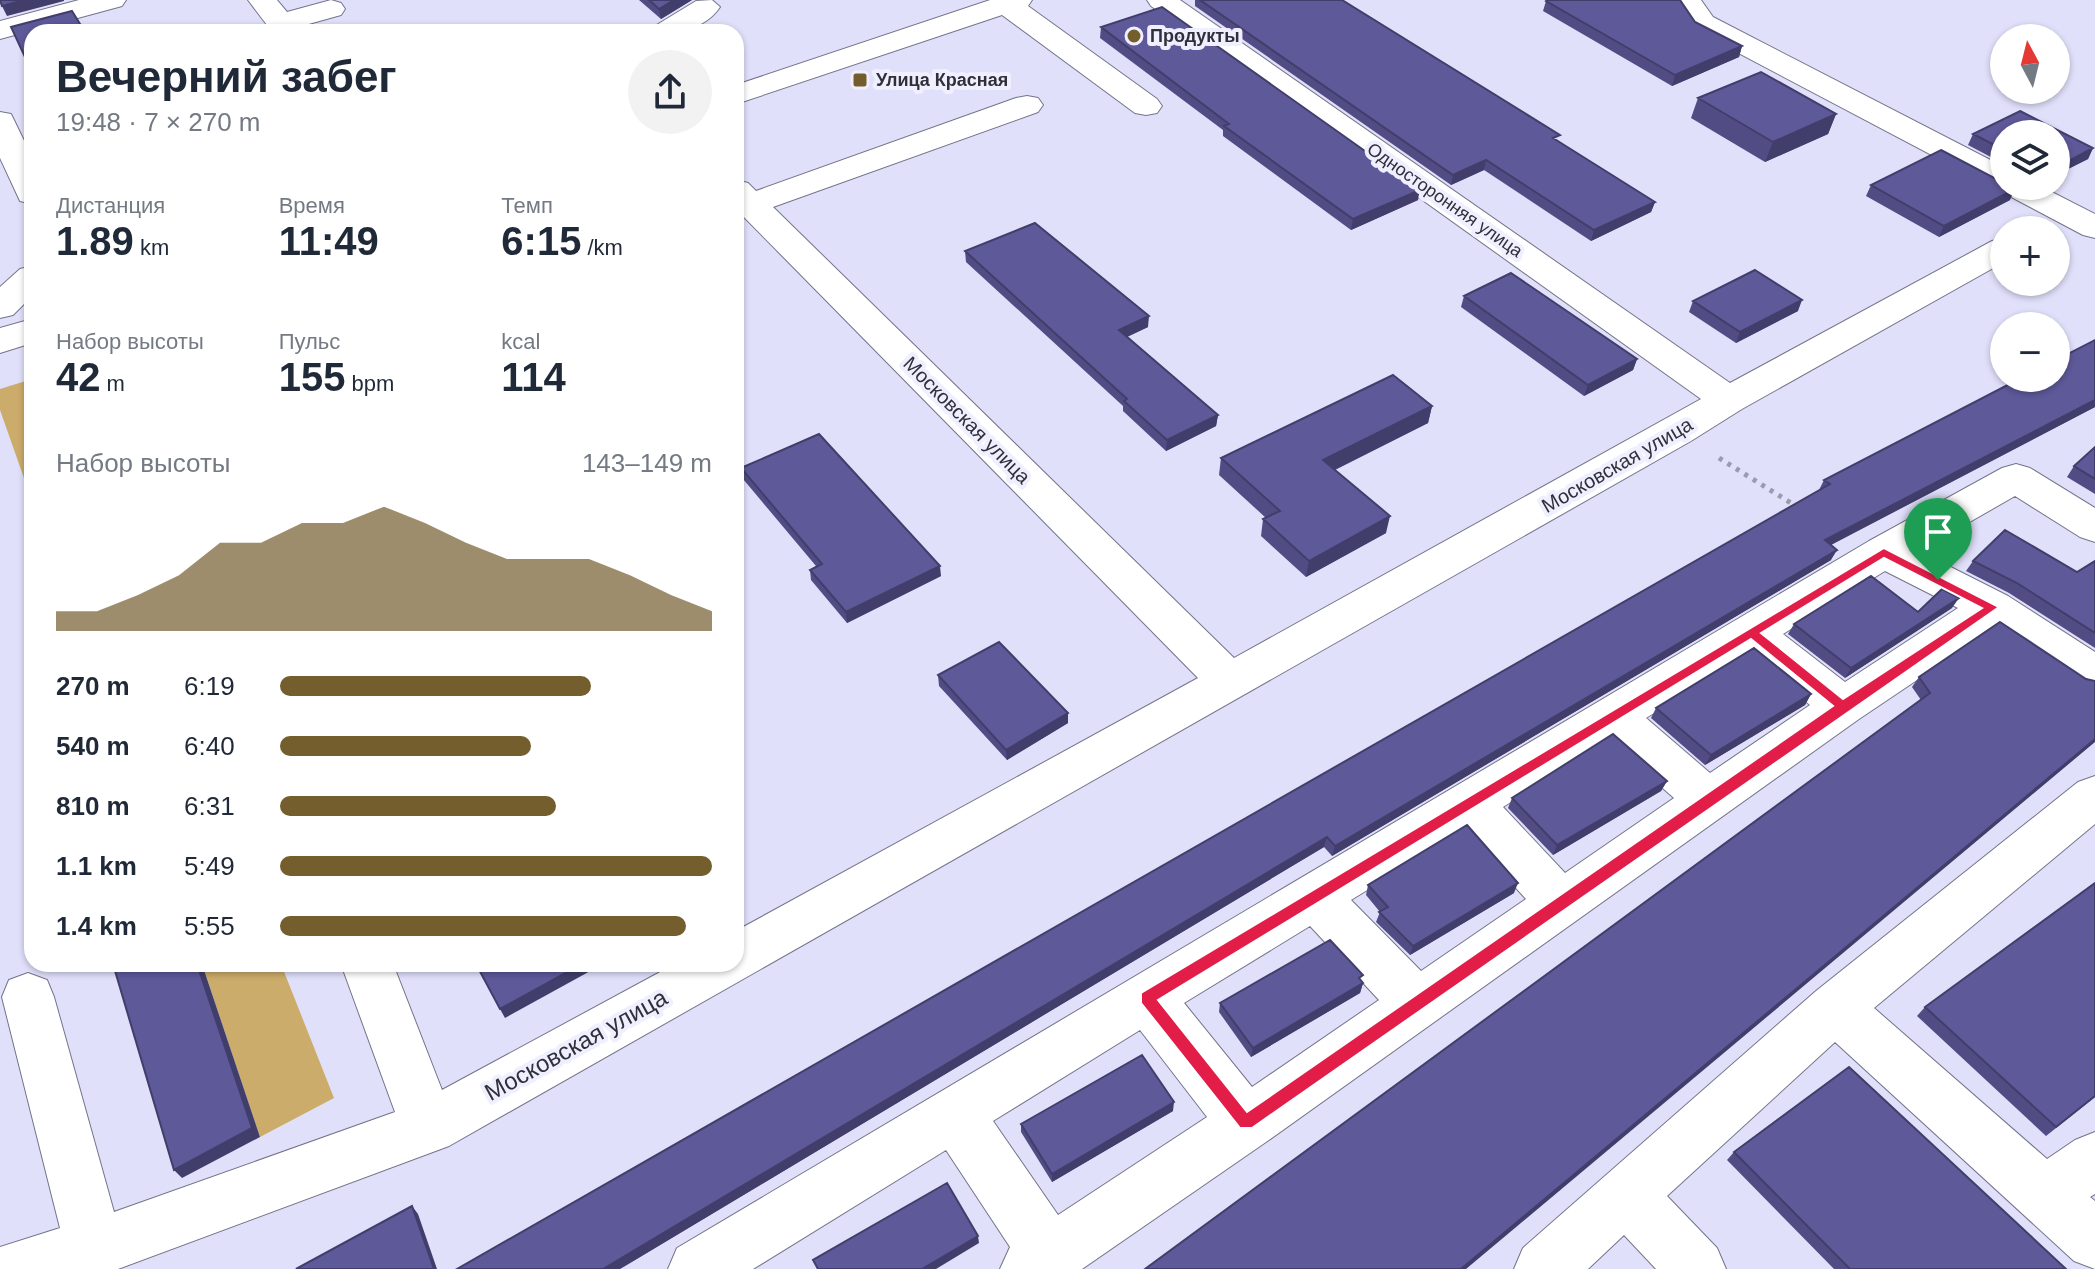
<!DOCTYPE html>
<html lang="ru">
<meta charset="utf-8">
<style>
:root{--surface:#fff;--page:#f2f2f3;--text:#1f2937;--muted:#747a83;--accent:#745e2e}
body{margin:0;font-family:Arial,sans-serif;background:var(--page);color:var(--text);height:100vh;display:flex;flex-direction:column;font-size:30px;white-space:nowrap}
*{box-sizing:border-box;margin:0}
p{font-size:26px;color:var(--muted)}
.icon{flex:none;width:44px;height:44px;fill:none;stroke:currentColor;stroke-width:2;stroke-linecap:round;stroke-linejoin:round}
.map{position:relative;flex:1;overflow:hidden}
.side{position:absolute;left:24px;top:24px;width:720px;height:948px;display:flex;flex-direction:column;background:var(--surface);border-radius:24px;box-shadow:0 2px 6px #0004}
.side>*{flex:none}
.needle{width:52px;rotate:353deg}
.tools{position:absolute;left:1990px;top:24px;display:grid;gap:16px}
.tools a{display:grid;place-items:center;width:80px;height:80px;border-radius:50%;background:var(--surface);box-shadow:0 2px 6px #0004;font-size:40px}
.pin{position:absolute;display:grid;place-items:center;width:68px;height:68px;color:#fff;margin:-82px -34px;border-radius:50% 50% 50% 0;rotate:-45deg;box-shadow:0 0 8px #0007}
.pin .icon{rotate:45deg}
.round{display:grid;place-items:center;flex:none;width:84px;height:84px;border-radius:42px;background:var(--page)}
.headline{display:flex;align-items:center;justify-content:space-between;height:136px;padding:0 32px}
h1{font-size:44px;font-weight:700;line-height:60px}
.metrics{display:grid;grid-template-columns:repeat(3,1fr);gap:12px;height:136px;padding:8px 32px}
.metrics div{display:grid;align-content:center}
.metrics b{font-size:40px;font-weight:700}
.metrics small{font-size:22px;font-weight:400}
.metrics p{font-size:22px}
.chart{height:224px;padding:16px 32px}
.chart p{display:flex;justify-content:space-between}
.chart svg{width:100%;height:144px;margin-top:8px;fill:var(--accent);opacity:.7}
ul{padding:0 32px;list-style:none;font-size:26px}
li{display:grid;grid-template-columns:128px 96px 1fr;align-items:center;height:60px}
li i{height:20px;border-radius:10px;background:var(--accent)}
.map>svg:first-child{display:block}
.green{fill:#ccac6b}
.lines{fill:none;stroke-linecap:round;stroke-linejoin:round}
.minor-casing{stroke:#73738a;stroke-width:2}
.path{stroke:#9b9baf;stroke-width:5;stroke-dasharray:4 6;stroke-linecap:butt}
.minor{fill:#fff;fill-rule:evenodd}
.wall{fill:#514d84}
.shaded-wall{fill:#423e6b}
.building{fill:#5e5999;stroke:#423e6b;stroke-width:2}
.route{fill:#e11d48;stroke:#fff;stroke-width:2;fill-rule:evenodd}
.poi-dot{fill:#745e2e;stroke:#efefff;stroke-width:3}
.labels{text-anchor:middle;stroke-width:8;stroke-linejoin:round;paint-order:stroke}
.far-poi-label{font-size:18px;font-weight:bold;fill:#30303a;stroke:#efefff;text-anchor:start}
.far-street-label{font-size:18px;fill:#30303a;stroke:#efefff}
.street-label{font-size:20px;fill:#30303a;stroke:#efefff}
.near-street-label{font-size:24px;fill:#30303a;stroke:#efefff}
</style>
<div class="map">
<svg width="2095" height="1269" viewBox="0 0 2095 1269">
<rect width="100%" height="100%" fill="#e0e0fb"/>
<!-- green -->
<path class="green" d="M 32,379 L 32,501 L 0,410 L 0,389 Z
M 202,964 L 281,964 L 334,1098 L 260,1137 Z"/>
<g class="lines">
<defs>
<path id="minor" d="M 79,0 L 126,0 L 122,6 L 0,39 L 0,21 Z
M 248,0 L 277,0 L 287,12 L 331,0 L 341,3 L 345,9 L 341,15 L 280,32 L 270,29 Z
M 990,0 L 1032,0 L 1028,6 L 1157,99 L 1162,106 L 1157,113 L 1146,115 L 1135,113 L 1002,15 L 736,104 L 736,85 Z
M 1147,0 L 1180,0 L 1730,383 L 1992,241 L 2004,238 L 2004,262 L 1742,409 L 1691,441 L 449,1146 L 118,1269 L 0,1269 L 0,1247 L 60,1228 L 2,997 L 9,980 L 28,973 L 47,980 L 54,997 L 114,1212 L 395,1112 L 341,964 L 393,964 L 442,1090 L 675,964 L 736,964 L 736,931 L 1198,678 L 736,209 L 736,180 L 748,183 L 756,191 L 1016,98 L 1027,96 L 1038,98 L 1043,105 L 1038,112 L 773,207 L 1234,658 L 1701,399 L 1151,6 Z
M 1673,0 L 1701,0 L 1713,17 L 2004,167 L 2004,186 L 2040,186 L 2095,214 L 2095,238 L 2083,235 L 1693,29 Z
M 696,1 L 712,0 L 720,7 C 704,31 676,32 650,32 L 655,26 Z
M 0,112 L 11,114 L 32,157 L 32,204 L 20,201 L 0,158 Z
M 32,266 L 32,296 L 13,315 L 0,318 L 0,287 L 20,269 Z
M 32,319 L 32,343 L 0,353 L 0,328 Z
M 2016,464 L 2030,468 L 2095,508 L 2095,542 L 2080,537 L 2015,496 L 1919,551 L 2008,596 L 2095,652 L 2095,692 L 2079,687 L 1993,629 L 1859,719 L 1266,1142 L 1082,1269 L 1000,1269 L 1010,1247 L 946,1150 L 753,1269 L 668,1269 L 677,1248 L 1869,541 L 2002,468 ZM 1885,571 L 1958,608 L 1845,682 L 1783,634 ZM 1749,655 L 1810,705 L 1710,773 L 1646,718 ZM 1609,741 L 1674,798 L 1565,873 L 1503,807 ZM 1464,831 L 1526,899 L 1421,971 L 1351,900 ZM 1310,926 L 1379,1000 L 1252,1087 L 1184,1003 ZM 1140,1030 L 1207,1117 L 1058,1215 L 993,1121 Z
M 2095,776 L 2095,824 L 1874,1008 L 2047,1159 L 2075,1140 L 2095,1132 L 2095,1194 L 2090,1197 L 2095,1201 L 2095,1269 L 2074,1261 L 1835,1042 L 1667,1196 L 1717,1248 L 1726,1269 L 1656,1269 L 1624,1235 L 1588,1269 L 1514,1269 L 1523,1248 L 1816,991 L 2078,782 Z"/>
</defs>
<!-- minor casing -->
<use href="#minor" class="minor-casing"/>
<!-- path -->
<path class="path" d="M 1719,458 L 1799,508"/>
<!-- minor -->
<use href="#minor" class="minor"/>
</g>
<!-- wall -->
<path class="wall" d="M 639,0 L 692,0 L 661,19 Z
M 1195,0 L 1342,0 L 1558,142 L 1655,202 L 1651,212 L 1591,241 L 1484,170 L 1451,185 L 1195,6 Z
M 1546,1 L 1695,22 L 1742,46 L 1739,57 L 1672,86 L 1543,11 Z
M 1101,27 L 1418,200 L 1351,230 L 1223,136 L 1223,130 L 1100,38 Z
M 1698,98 L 1836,114 L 1828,134 L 1765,162 L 1691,118 Z
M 2020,111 L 2093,148 L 2088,159 L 2056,175 L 2056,134 L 2004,134 L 2004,164 L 1968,145 L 1973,134 Z
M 1871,185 L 2010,200 L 1939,237 L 1866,196 Z
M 965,251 L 1148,327 L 1127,337 L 1218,415 L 1216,426 L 1166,451 L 1123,411 L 1123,406 L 966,262 Z
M 1464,296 L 1637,359 L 1633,370 L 1584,396 L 1461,307 Z
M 1693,301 L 1798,311 L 1736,343 L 1689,312 Z
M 2095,340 L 2095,407 L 1831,545 L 1831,560 L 1332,856 L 1324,847 L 620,1269 L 1819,490 L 1824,480 Z
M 1432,406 L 1428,423 L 1335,470 L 1386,533 L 1306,577 L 1261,536 L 1263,519 L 1266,518 L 1219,475 L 1221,458 Z
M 2095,447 L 2095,494 L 2067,477 L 2074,466 Z
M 741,468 L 941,576 L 847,623 L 811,580 L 810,570 L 816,566 L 743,479 Z
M 1973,561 L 2077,572 L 2095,561 L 2095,648 L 2009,593 L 1966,571 Z
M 1952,608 L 1845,678 L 1788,634 L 1794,624 Z
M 938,675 L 1068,713 L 1068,723 L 1007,760 L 939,686 Z
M 1919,677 L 2086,679 L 1921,700 L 1912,687 Z
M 1811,694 L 1805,705 L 1705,765 L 1651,718 L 1656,708 Z
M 1667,781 L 1661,791 L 1553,855 L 1508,808 L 1512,798 Z
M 1368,885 L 1514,893 L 1410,955 L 1376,922 L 1380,912 L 1366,895 Z
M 1362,981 L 1363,983 L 1360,993 L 1251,1057 L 1219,1012 L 1220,1003 Z
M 1925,1007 L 2095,1097 L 2046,1136 L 1917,1016 Z
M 1173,1111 L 1052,1182 L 1021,1132 L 1021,1124 Z
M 1734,1152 L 2066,1269 L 1834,1269 L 1727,1160 Z"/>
<!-- shaded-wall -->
<path class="shaded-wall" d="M 24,0 L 64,0 L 64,1 L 7,16 L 2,6 Z
M 674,0 L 692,0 L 661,19 L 659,9 Z
M 1742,46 L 1739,57 L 1672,86 L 1675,75 Z
M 1836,114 L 1828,134 L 1765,162 L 1773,142 Z
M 2093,148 L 2088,159 L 2056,175 L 2056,168 Z
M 1486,160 L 1484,170 L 1451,185 L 1453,175 Z
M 2015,189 L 2010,200 L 1939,237 L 1944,226 Z
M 1420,190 L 1418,200 L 1351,230 L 1353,219 Z
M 1655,202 L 1651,212 L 1591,241 L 1594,230 Z
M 1802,300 L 1798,311 L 1736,343 L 1740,332 Z
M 1149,316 L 1148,327 L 1118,341 L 1119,330 Z
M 1637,359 L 1633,370 L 1584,396 L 1588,385 Z
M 2095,400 L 2095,407 L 1819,551 L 1825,540 Z
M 1432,406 L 1428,423 L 1320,477 L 1323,460 Z
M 1218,415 L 1216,426 L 1166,451 L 1167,440 Z
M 1390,516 L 1386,533 L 1306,577 L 1309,561 Z
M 1837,550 L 1831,560 L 1332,856 L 1335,846 Z
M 940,566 L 941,576 L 847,623 L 846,612 Z
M 1959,598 L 1952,608 L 1845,678 L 1851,668 Z
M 1811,694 L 1805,705 L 1705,765 L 1711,755 Z
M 1068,713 L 1068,723 L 1007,760 L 1006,750 Z
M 2095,739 L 2095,742 L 1466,1269 L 1461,1269 Z
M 1667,781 L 1661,791 L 1553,855 L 1557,845 Z
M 1327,837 L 1324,847 L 620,1269 L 603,1269 Z
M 1518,883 L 1514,893 L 1410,955 L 1413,946 Z
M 197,964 L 202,964 L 260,1137 L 182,1178 L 174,1170 Z
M 582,964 L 603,964 L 505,1018 L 500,1009 Z
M 1363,983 L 1360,993 L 1251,1057 L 1253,1048 Z
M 1174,1102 L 1173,1111 L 1052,1182 L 1052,1174 Z
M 412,1206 L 418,1214 L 437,1269 L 434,1269 Z
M 978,1236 L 979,1243 L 936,1269 L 922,1269 Z"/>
<!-- building -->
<path class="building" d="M 0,0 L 24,0 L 2,6 Z
M 649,0 L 674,0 L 659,9 Z
M 1200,0 L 1342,0 L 1560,135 L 1553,138 L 1655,202 L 1594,230 L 1486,160 L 1453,175 Z
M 1547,0 L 1680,0 L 1695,22 L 1742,46 L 1675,75 L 1546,1 Z
M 1162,7 L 1420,190 L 1353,219 L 1224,126 L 1229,124 L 1101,27 Z
M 72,11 L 85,32 L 32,32 L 32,72 L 11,27 Z
M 1761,72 L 1836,114 L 1773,142 L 1698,98 Z
M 2020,111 L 2093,148 L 2056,168 L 2056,134 L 2004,134 L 2004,150 L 1973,134 Z
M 1941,150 L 2004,183 L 2004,186 L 2009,186 L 2015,189 L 1944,226 L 1871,185 Z
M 1035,223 L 1149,316 L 1119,330 L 1218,415 L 1167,440 L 1124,401 L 1127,399 L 965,251 Z
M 1755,270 L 1802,300 L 1740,332 L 1693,301 Z
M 1511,273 L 1637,359 L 1588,385 L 1464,296 Z
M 2095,340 L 2095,400 L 1825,540 L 1837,550 L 1335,846 L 1327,837 L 603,1269 L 457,1269 L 1830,484 L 1824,480 L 2021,378 L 2056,378 L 2056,360 Z
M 1393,375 L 1432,406 L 1323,460 L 1390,516 L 1309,561 L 1263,519 L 1280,511 L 1221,458 Z
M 819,434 L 940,566 L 846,612 L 810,570 L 822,564 L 741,468 Z
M 2095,447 L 2095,479 L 2074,466 Z
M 2005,530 L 2077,572 L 2095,561 L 2095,633 L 2017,583 L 1973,561 Z
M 1871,576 L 1918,612 L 1942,589 L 1959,598 L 1851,668 L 1794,624 Z
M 2000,622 L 2086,679 L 2095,681 L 2095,739 L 1461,1269 L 1145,1269 L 1930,693 L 1919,677 Z
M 999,642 L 1068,713 L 1006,750 L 938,675 Z
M 1754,648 L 1811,694 L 1711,755 L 1656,708 Z
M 1613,734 L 1667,781 L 1557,845 L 1512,798 Z
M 1467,825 L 1518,883 L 1413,946 L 1379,912 L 1388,907 L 1368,885 Z
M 2095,883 L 2095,1096 L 2056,1127 L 1925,1007 Z
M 1330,940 L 1363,975 L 1359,978 L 1363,983 L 1253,1048 L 1220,1003 Z
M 113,964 L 197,964 L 252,1128 L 174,1170 Z
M 476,964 L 582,964 L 500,1009 Z
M 1142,1055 L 1174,1102 L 1052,1174 L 1021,1124 Z
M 1849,1067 L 2066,1269 L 1850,1269 L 1734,1152 Z
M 947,1183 L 978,1236 L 922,1269 L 818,1269 L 813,1260 Z
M 412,1206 L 434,1269 L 296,1269 Z"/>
<!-- route -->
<path class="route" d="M 1884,548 L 1999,607 L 1252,1128 L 1240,1128 L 1141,1003 L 1141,993 ZM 1884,558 L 1982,608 L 1843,699 L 1761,633 ZM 1751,639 L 1833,706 L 1247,1112 L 1158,1000 Z"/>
<!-- markers -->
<g class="poi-dot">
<circle cx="1134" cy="36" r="8"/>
<rect x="852" y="72" width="16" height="16" rx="4"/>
</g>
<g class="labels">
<!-- far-poi labels -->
<g class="far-poi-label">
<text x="1150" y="42">Продукты</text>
<text x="876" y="86">Улица Красная</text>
</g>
<!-- far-street labels -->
<g class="far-street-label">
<text transform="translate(1445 200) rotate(35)" y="6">Односторонняя улица</text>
</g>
<!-- street labels -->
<g class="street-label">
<text transform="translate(967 420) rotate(45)" y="7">Московская улица</text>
<text transform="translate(1617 465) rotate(-30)" y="7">Московская улица</text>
</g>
<!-- near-street labels -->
<g class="near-street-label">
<text transform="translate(576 1045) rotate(-29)" y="8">Московская улица</text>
</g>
</g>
</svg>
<div class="tools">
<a><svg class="needle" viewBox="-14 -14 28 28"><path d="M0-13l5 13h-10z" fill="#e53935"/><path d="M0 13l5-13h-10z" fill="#747a83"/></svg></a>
<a><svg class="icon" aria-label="layers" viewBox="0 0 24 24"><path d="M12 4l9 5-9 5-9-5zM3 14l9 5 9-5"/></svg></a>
<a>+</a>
<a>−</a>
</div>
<div class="pin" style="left:1938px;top:580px;background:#1e9e55"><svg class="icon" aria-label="arrive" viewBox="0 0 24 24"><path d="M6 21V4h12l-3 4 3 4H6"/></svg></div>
<section class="side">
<div class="headline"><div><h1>Вечерний забег</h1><p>19:48 · 7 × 270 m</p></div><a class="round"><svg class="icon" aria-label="share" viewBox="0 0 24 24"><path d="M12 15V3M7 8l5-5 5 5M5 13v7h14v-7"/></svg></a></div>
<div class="metrics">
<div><p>Дистанция</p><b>1.89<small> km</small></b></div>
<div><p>Время</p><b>11:49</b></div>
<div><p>Темп</p><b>6:15<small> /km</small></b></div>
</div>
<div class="metrics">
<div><p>Набор высоты</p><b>42<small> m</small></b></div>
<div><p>Пульс</p><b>155<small> bpm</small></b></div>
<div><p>kcal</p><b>114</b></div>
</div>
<div class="chart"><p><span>Набор высоты</span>143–149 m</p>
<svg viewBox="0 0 160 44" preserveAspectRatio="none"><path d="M0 44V38L10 38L20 33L30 27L40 17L50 17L60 11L70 11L80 6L90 11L100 17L110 22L120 22L130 22L140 27L150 33L160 38V44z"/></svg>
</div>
<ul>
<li><b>270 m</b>6:19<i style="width:72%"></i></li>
<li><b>540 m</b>6:40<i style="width:58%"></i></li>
<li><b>810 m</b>6:31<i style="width:64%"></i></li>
<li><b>1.1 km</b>5:49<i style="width:100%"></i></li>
<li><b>1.4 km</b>5:55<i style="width:94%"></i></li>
</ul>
</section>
</div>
